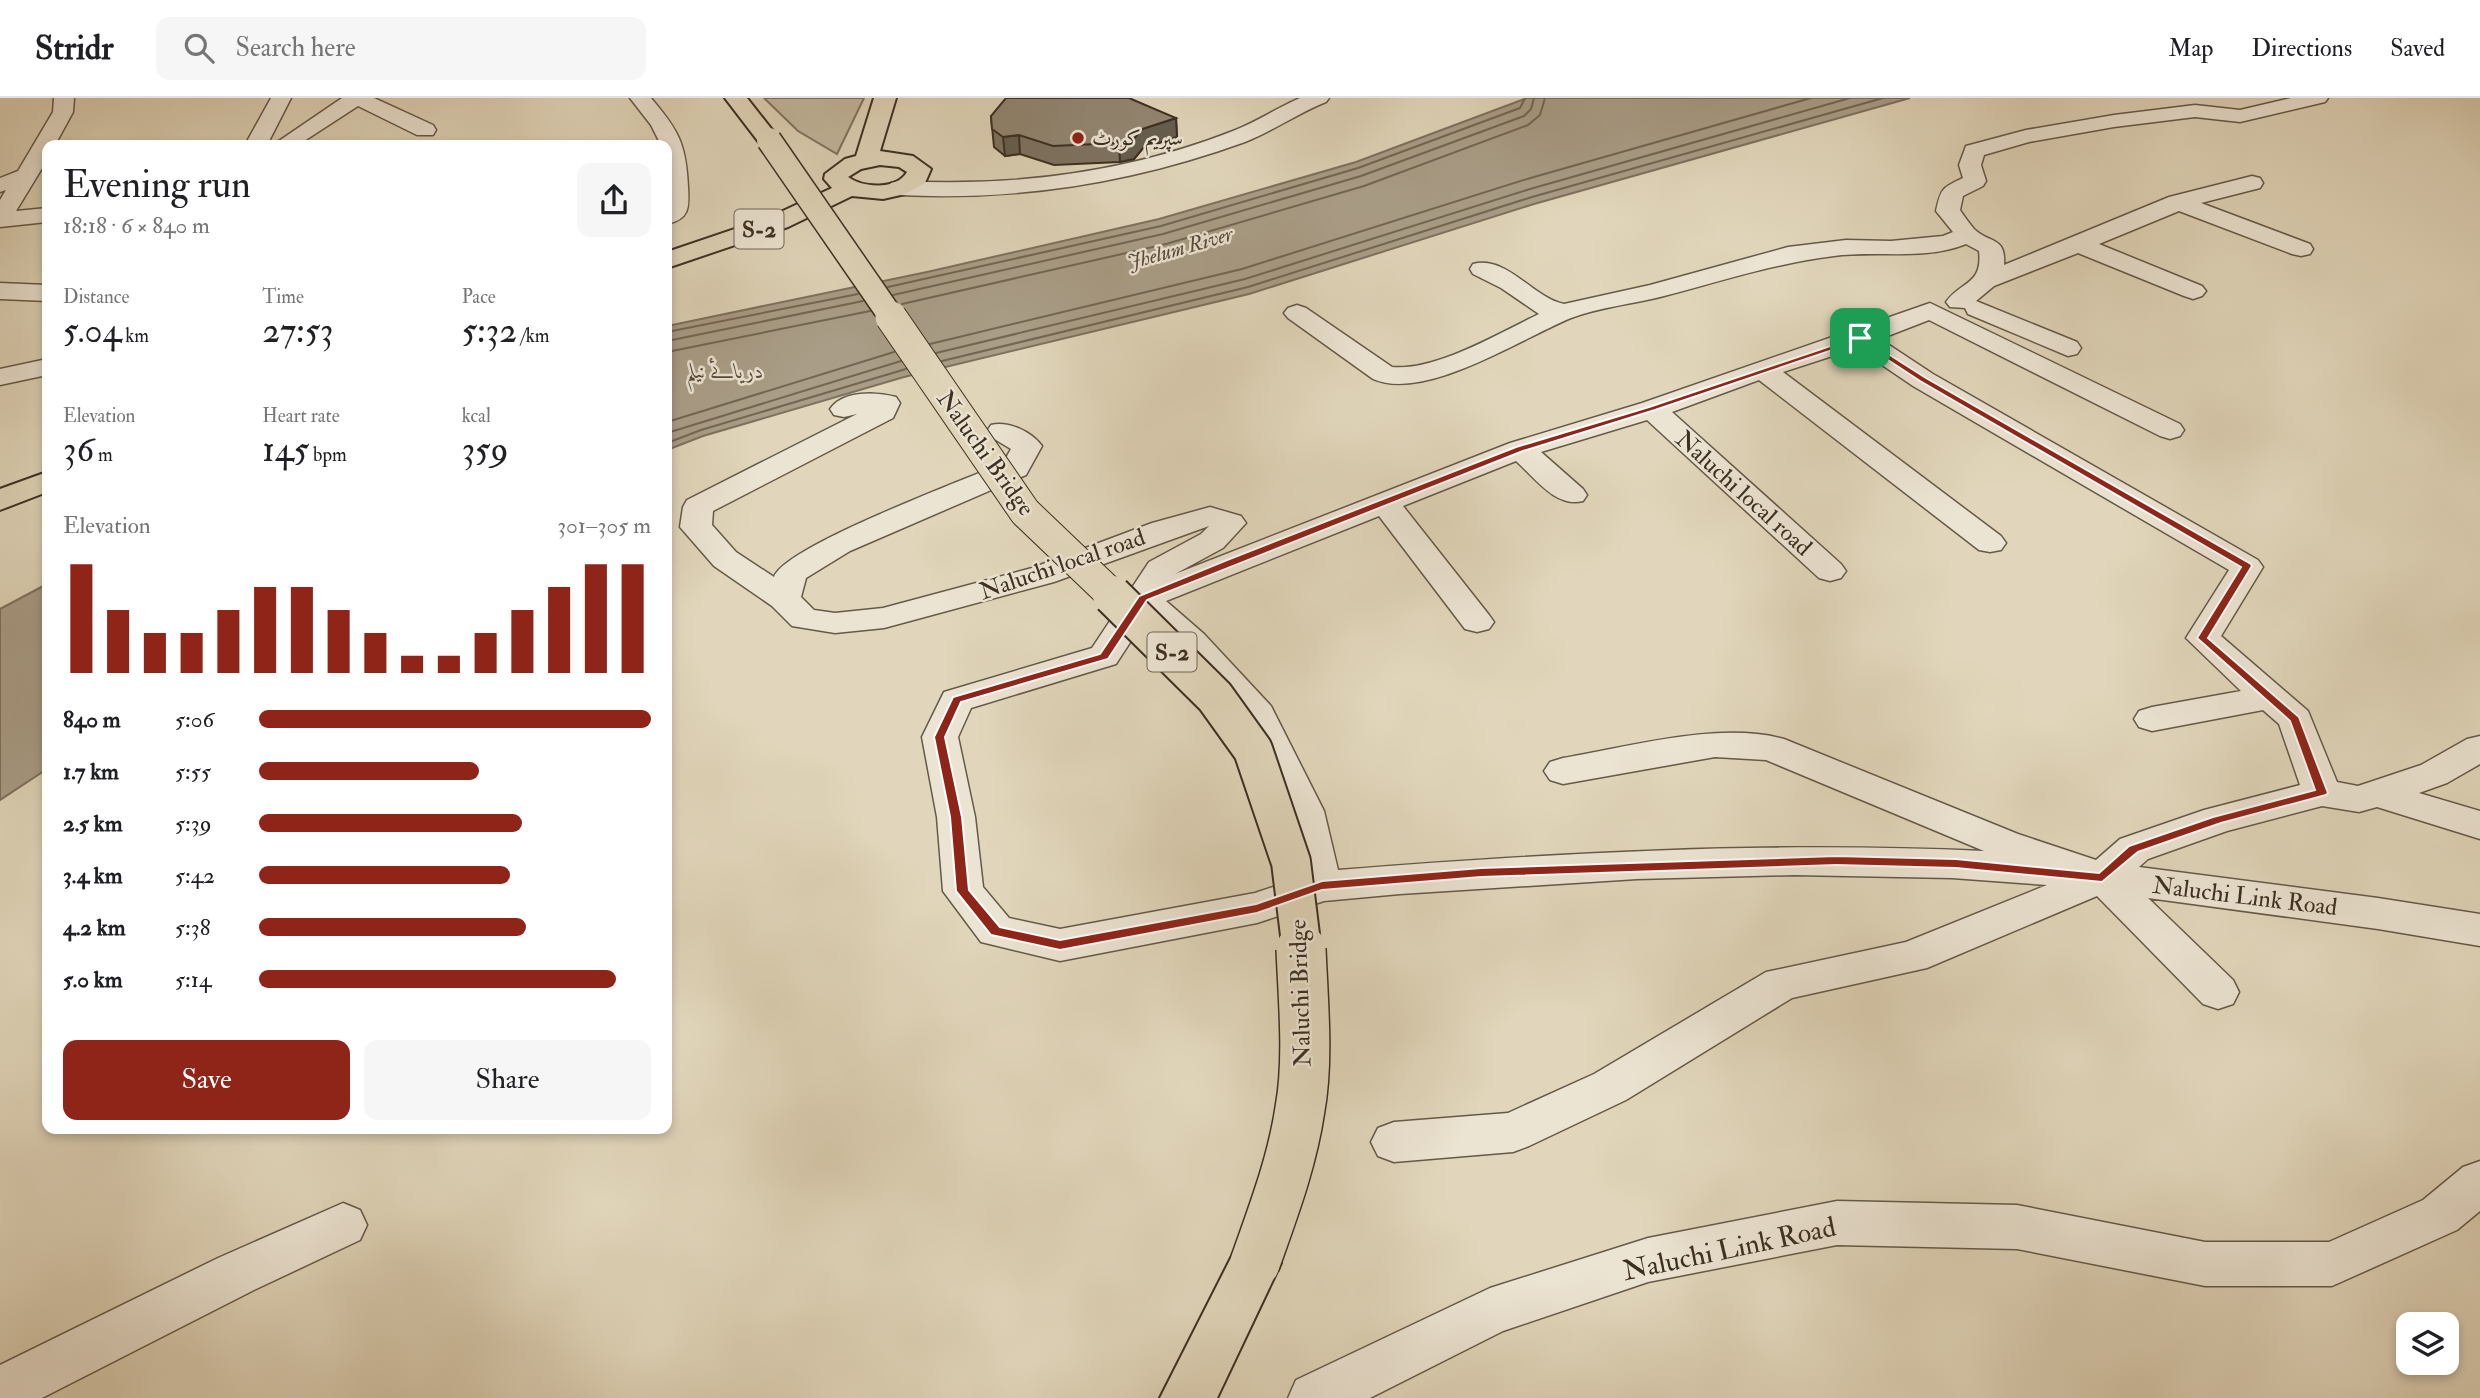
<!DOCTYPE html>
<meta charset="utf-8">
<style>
:root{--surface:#fff;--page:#f6f6f6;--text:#202124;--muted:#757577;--line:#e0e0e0;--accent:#8f2418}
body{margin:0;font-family:"IM FELL Double Pica",Amiri,serif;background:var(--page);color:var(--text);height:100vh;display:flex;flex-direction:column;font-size:26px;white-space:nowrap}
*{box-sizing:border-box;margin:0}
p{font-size:23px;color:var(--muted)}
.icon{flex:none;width:38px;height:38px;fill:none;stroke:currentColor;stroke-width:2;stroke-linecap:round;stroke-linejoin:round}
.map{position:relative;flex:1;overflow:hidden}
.details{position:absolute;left:42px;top:42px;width:630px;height:994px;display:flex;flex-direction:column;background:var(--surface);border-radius:14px;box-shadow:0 4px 10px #0003}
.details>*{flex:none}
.buttons{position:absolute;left:2396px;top:1214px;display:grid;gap:14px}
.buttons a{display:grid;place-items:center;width:63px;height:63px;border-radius:14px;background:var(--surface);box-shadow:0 4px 10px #0003;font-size:35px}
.pin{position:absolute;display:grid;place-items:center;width:60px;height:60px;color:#fff;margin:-30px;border-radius:14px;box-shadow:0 4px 10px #0006}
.round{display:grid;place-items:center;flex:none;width:74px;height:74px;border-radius:14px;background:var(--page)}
.overview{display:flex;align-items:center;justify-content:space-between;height:119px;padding:0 21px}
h1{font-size:38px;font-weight:600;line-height:52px}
.stats{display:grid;grid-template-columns:repeat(3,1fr);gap:10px;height:119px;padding:7px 21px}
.stats div{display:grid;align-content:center}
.stats b{font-size:35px;font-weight:600}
.stats small{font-size:19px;font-weight:400}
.stats p{font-size:19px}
.chart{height:196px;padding:14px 21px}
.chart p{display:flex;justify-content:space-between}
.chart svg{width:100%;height:126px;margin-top:7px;stroke:var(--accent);stroke-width:6}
.button{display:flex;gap:14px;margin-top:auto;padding:14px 21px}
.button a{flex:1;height:80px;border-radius:14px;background:var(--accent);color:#fff;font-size:28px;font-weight:600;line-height:80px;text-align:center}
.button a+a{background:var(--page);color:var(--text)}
ul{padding:0 21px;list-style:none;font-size:23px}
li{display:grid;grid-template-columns:112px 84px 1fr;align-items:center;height:52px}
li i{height:18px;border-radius:9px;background:var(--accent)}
header{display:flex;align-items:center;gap:42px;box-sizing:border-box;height:98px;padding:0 35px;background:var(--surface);border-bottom:2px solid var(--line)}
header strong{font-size:33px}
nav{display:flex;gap:38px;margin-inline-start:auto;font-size:24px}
.search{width:490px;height:63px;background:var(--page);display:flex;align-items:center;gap:18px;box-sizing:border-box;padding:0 24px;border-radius:14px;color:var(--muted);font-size:26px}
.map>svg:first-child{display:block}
.green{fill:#c5baa1;stroke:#807462;stroke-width:2}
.water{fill:#a99d87;stroke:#7d715f;stroke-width:2}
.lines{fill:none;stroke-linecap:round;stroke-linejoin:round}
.shore{stroke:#726654;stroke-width:2}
.street-casing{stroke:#655948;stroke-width:3}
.highway-casing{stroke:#3c2f22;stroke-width:4}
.street{fill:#ece4d3;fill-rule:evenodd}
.highway{fill:#e1d6bb;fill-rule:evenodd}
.highway-bridge-far3-casing{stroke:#3c2f22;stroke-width:27;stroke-linecap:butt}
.highway-bridge-far2-casing{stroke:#3c2f22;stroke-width:33;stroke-linecap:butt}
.highway-bridge-far1-casing{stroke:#3c2f22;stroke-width:42;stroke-linecap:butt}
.highway-bridge-casing{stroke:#3c2f22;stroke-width:52;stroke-linecap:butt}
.highway-bridge-far3{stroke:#e1d6bb;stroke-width:24}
.highway-bridge-far2{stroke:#e1d6bb;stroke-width:31}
.highway-bridge-far1{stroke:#e1d6bb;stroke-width:38}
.highway-bridge{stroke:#e1d6bb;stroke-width:49}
.wall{fill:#7e7362;stroke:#3c2f22;stroke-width:2}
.shaded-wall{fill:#665e50;stroke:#3c2f22;stroke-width:2}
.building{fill:#928672;stroke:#3c2f22;stroke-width:2}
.route{fill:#8f2418;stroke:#fff;stroke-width:2;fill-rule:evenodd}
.poi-dot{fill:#8f2418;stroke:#ece4d3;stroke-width:2.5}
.labels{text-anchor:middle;stroke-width:5;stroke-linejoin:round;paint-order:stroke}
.far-poi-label{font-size:21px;fill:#3c2f22;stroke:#ece4d3;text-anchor:start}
.far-water-label{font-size:21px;font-style:italic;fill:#574a3b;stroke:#ece4d3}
.shield{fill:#ece4d3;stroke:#716557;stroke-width:2}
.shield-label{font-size:23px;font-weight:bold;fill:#3c2f22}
.street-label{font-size:24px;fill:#3c2f22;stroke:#ece4d3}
.near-street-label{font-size:28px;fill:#3c2f22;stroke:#ece4d3}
</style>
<header>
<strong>Stridr</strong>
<div class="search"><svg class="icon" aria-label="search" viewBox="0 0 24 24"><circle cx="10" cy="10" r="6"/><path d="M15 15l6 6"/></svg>Search here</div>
<nav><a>Map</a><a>Directions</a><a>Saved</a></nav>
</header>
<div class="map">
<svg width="2480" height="1300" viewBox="0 0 2480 1300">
<rect width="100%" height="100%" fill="#e1d6bb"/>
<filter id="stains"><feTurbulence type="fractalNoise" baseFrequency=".00286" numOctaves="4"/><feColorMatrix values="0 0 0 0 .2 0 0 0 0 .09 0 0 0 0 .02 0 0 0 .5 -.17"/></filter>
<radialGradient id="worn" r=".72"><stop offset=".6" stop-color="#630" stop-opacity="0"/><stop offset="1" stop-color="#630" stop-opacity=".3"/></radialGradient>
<!-- green -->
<path class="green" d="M 764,0 L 864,0 L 837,56 L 798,33 Z"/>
<!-- water -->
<path class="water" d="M 1527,0 L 1910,0 L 1534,106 L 1249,196 L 904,279 L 703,338 L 667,352 L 667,228 L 927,174 L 1159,121 L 1356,64 Z
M 47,486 L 47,671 L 0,702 L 0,511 Z"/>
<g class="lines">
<!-- shore -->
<path class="shore" d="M 888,189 L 1161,128 L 1358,70 L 1520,10 L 1525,0
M 893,197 L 1163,136 L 1361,78 L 1524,18 L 1531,11 L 1534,0
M 902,206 L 1166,146 L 1364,88 L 1528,27 L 1540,17 L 1545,0
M 667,234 L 858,196
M 667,243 L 863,203
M 930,246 L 1242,171 L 1527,81 L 1811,0
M 667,254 L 870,213
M 936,255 L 1245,181 L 1530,91 L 1850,0
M 942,263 L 1248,189 L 1532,99 L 1883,0
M 667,324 L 894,254
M 667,335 L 901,263
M 667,345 L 701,332 L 906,271"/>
<defs>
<path id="street" d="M 54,0 L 74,0 L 73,14 L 55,47 L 47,47 L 47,62 L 16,113 L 47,110 L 47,124 L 0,129 L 0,102 L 6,92 L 0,94 L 0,80 L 18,73 L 53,14 Z
M 271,0 L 291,0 L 267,47 L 245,47 Z
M 342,0 L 374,0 L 433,27 L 436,32 L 433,37 L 417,37 L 358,8 L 298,47 L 273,47 Z
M 630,0 L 651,0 C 679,33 686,46 688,89 C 689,109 690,121 667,126 L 667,47 L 661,47 L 651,27 Z
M 1300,0 L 1329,0 L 1326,4 C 1298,15 1273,33 1245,44 C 1132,85 1018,103 899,97 L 891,95 L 888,90 L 891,85 L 899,83 C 1013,89 1126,75 1233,33 C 1256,24 1277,10 1300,0 Z
M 2291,0 L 2328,0 L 2325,4 L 2240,24 L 2195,19 L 2114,29 L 2029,44 L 1984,57 L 1981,67 L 1986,83 L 1983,88 L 1963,98 L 1960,112 C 1964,118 1969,125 1974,131 C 1990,146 2006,138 2004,167 L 2169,99 L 2252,78 L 2260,80 L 2263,85 L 2260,90 L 2201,105 L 2310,146 L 2313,151 L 2310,156 L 2301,158 L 2292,156 L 2179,113 L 2099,146 L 2202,188 L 2206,193 L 2202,198 L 2193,201 L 2184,198 L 2078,155 L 1994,188 L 1976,203 L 2077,244 L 2081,250 L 2077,256 L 2068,258 L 1968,216 L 1965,210 L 1950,209 L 1946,204 C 1961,183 1983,187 1979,153 L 1966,146 C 1924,163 1878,152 1834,158 C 1776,165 1721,183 1664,198 C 1634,206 1600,209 1571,220 C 1522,240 1425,304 1373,281 L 1288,220 L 1284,215 L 1288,210 L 1297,207 L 1306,210 L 1392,269 C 1436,273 1499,235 1539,216 L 1501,190 L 1473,176 L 1470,171 L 1473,166 C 1507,157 1533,200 1564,206 L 1650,187 L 1788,149 L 1846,142 L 1891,143 L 1943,138 L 1953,134 L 1936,113 C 1941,90 1942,90 1963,80 L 1959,67 L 1966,48 L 2026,32 L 2114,17 L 2195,7 L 2240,12 Z
M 0,185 L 47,187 L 47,203 L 0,201 Z
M 1930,205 L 2180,326 L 2184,332 L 2180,338 L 2170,341 L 2160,338 L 1929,222 L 1880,241 L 1933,276 L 2258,462 L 2263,469 L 2221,538 L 2308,613 L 2337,684 L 2358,688 L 2421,667 L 2467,641 L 2480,638 L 2480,666 L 2447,685 L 2419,695 L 2480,713 L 2480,741 L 2377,709 L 2359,714 L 2322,708 L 2227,733 L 2148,761 L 2139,769 L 2378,800 L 2480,816 L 2480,848 L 2378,831 L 2148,800 L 2233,882 L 2239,894 L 2233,906 L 2218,911 L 2203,906 L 2097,798 L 1927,870 L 1792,900 L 1626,1002 L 1529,1048 L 1513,1054 L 1394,1064 L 1378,1058 L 1371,1044 L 1378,1030 L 1394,1024 L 1508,1015 L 1594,976 L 1766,874 L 1906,844 L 2047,787 L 1952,780 L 1794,777 L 1637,781 L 1400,796 L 1324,803 L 1257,825 L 1060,863 L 981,844 L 943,793 L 937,719 L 922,639 L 944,594 L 1092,550 L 1149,464 L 1201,436 L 1209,428 L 1054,484 L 884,530 L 835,535 L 792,528 L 772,508 L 714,468 L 680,429 L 683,409 L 687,402 L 857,316 L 844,319 L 834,317 L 830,311 C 843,292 877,294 896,299 L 900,305 L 893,320 L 713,413 L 712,427 L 736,454 L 774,479 C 785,448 965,382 1003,365 L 1011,351 L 991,339 L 987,333 L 991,327 C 1008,323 1031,333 1042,348 L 1026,377 L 850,453 L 806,480 L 801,499 L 814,512 L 835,515 L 883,510 L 1032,470 L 1152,425 L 1210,409 L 1241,418 L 1246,425 L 1223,450 L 1175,476 L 1510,345 L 1642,305 ZM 1857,250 L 1913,288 L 2229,472 L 2186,540 L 2241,593 L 2152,609 L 2139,613 L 2134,621 L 2139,629 L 2152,633 L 2263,612 L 2279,626 L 2300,687 L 2204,712 L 2120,741 L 2096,762 L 2018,736 L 1784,641 C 1719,623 1629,649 1563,660 L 1550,664 L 1544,673 L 1550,682 L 1563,686 L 1715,659 L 1766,662 L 1984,753 C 1768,743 1553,755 1338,772 L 1324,713 L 1271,608 L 1204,536 L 1166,503 L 1379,418 L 1465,531 L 1477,534 L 1489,531 L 1494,524 L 1489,517 L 1403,408 L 1516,363 C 1535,380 1556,410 1583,403 L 1587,397 L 1583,391 L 1541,354 L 1647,322 L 1819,480 L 1830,483 L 1841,480 L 1846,473 L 1841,466 L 1672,314 L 1759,282 L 1979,452 L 1990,454 L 2001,452 L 2006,445 L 2001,438 L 1783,274 ZM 1146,520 L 1180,550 L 1242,621 L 1286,713 L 1300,780 L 1255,795 L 1060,831 L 1009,820 L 983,789 L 975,719 L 958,639 L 971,610 L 1116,566 Z
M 47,261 L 47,277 L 0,287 L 0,271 Z
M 2480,1063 L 2480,1113 L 2457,1132 L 2332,1188 L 2205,1188 L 2017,1151 L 1837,1147 L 1648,1184 L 1503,1233 L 1370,1300 L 1288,1300 L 1296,1282 L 1490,1190 L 1648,1140 L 1837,1103 L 2017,1107 L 2205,1144 L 2329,1144 L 2423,1102 L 2463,1069 Z
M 343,1105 L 360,1112 L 367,1127 L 360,1142 L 254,1192 L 42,1300 L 0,1300 L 0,1267 L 218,1160 Z"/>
<path id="highway" d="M 725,0 L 747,0 L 780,42 L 777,47 L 761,47 Z
M 874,0 L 896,0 L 880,53 L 913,58 L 931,71 L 925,85 L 905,96 L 883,101 L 852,98 L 788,129 L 667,170 L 667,154 L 770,119 L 832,90 L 824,81 L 825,76 L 845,61 L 856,58 ZM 880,67 L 899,69 L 907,74 C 897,92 863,90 848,79 L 861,71 Z
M 47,374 L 47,394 L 0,412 L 0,391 Z
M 1255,1141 L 1273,1148 L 1281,1165 L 1217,1300 L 1160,1300 L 1237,1148 Z"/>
</defs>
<!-- street casing -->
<use href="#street" class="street-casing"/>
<!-- highway casing -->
<use href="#highway" class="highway-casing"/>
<!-- street -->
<use href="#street" class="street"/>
<!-- highway -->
<use href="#highway" class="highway"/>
<defs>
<path id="highway-bridge-far3" d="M 769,42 L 892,220"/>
<path id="highway-bridge-far2" d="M 891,219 L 1025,414 L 1114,499"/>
<path id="highway-bridge-far1" d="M 1112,497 L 1215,599 L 1253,652 L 1291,764 L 1302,853"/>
<path id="highway-bridge" d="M 1255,1165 C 1273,1114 1292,1065 1300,1011 C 1309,962 1303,901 1301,851"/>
</defs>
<!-- highway-bridge-far3 casing -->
<use href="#highway-bridge-far3" class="highway-bridge-far3-casing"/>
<!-- highway-bridge-far2 casing -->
<use href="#highway-bridge-far2" class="highway-bridge-far2-casing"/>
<!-- highway-bridge-far1 casing -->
<use href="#highway-bridge-far1" class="highway-bridge-far1-casing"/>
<!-- highway-bridge casing -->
<use href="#highway-bridge" class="highway-bridge-casing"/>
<!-- highway-bridge-far3 -->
<use href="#highway-bridge-far3" class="highway-bridge-far3"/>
<!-- highway-bridge-far2 -->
<use href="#highway-bridge-far2" class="highway-bridge-far2"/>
<!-- highway-bridge-far1 -->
<use href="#highway-bridge-far1" class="highway-bridge-far1"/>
<!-- highway-bridge -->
<use href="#highway-bridge" class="highway-bridge"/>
</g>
<!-- wall -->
<path class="wall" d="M 991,18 L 1176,20 L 1177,39 L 1143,50 L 1134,61 L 1120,64 L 1054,67 L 1020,56 L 1005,58 L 994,49 Z"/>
<!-- shaded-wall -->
<path class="shaded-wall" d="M 1176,20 L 1177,39 L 1143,50 L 1134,61 L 1120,64 L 1119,45 L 1142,31 Z
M 1019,37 L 1020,56 L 1005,58 L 1003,39 Z"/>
<!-- building -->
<path class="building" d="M 1006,0 L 1129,0 L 1176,20 L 1142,31 L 1133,42 L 1119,45 L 1053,48 L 1019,37 L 1003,39 L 992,31 L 991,18 Z"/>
<!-- route -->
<path class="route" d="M 1860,238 L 1926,280 L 2251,466 L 2252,468 L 2208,540 L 2299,619 L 2328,695 L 2326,697 L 2221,725 L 2138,754 L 2102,784 L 1956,770 L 1836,767 L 1481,779 L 1322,792 L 1257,815 L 1060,852 L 991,837 L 956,793 L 950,719 L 934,639 L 953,599 L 1100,556 L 1139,498 L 1227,462 L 1516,349 L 1649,309 ZM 1859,243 L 1920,283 L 2241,469 L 2197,540 L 2290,623 L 2315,692 L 2213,719 L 2129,748 L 2099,775 L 1956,761 L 1836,758 L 1481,770 L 1322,783 L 1256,806 L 1060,842 L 1000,829 L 969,792 L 962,719 L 945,639 L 961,604 L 1108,561 L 1147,502 L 1523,353 L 1655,312 Z"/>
<!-- markers -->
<circle class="poi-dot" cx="1078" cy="40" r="7"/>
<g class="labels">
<!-- far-poi labels -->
<g class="far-poi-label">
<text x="1092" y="47">سپریم کورٹ</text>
</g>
<!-- far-water labels -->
<g class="far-water-label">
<text transform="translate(1180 150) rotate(-16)" y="7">Jhelum River</text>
<text x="725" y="280">دریائے نیلم</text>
</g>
<!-- shield labels -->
<g class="shield">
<rect x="734.5" y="111.5" width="49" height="39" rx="5"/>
<rect x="1147.5" y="534.5" width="49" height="39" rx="5"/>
</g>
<g class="shield-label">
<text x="759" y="139">S-2</text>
<text x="1172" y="562">S-2</text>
</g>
<!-- street labels -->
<g class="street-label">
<text transform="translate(986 355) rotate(54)" y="8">Naluchi Bridge</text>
<text transform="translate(1744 395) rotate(42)" y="8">Naluchi local road</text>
<text transform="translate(1062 466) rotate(-19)" y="8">Naluchi local road</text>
<text transform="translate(2245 798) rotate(7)" y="8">Naluchi Link Road</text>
<text transform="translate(1300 895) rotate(-92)" y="8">Naluchi Bridge</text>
</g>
<!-- near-street labels -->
<g class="near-street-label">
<text transform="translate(1729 1150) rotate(-12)" y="10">Naluchi Link Road</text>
</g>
</g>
<rect width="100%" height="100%" filter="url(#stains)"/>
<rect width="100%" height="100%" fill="url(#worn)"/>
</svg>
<div class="buttons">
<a><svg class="icon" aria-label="layers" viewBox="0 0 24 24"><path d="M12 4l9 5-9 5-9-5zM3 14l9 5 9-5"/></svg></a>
</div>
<div class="pin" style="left:1860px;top:240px;background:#1e9e55"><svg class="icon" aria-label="arrive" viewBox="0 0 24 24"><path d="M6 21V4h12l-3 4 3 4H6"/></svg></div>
<section class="details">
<div class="overview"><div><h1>Evening run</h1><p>18:18 · 6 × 840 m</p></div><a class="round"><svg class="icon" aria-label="share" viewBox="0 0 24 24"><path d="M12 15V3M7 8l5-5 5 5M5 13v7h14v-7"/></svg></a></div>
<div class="stats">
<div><p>Distance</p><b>5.04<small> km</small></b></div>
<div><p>Time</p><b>27:53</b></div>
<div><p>Pace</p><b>5:32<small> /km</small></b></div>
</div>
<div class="stats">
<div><p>Elevation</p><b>36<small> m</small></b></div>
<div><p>Heart rate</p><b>145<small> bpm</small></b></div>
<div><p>kcal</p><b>359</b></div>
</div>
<div class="chart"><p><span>Elevation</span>301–305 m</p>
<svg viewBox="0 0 160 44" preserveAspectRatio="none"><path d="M5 44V6M15 44V22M25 44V30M35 44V30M45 44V22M55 44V14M65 44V14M75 44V22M85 44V30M95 44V38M105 44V38M115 44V30M125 44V22M135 44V14M145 44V6M155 44V6"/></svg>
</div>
<ul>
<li><b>840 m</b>5:06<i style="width:100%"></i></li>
<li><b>1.7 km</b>5:55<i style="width:56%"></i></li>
<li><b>2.5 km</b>5:39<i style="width:67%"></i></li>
<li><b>3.4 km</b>5:42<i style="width:64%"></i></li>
<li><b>4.2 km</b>5:38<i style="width:68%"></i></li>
<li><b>5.0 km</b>5:14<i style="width:91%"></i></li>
</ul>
<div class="button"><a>Save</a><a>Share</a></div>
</section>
</div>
